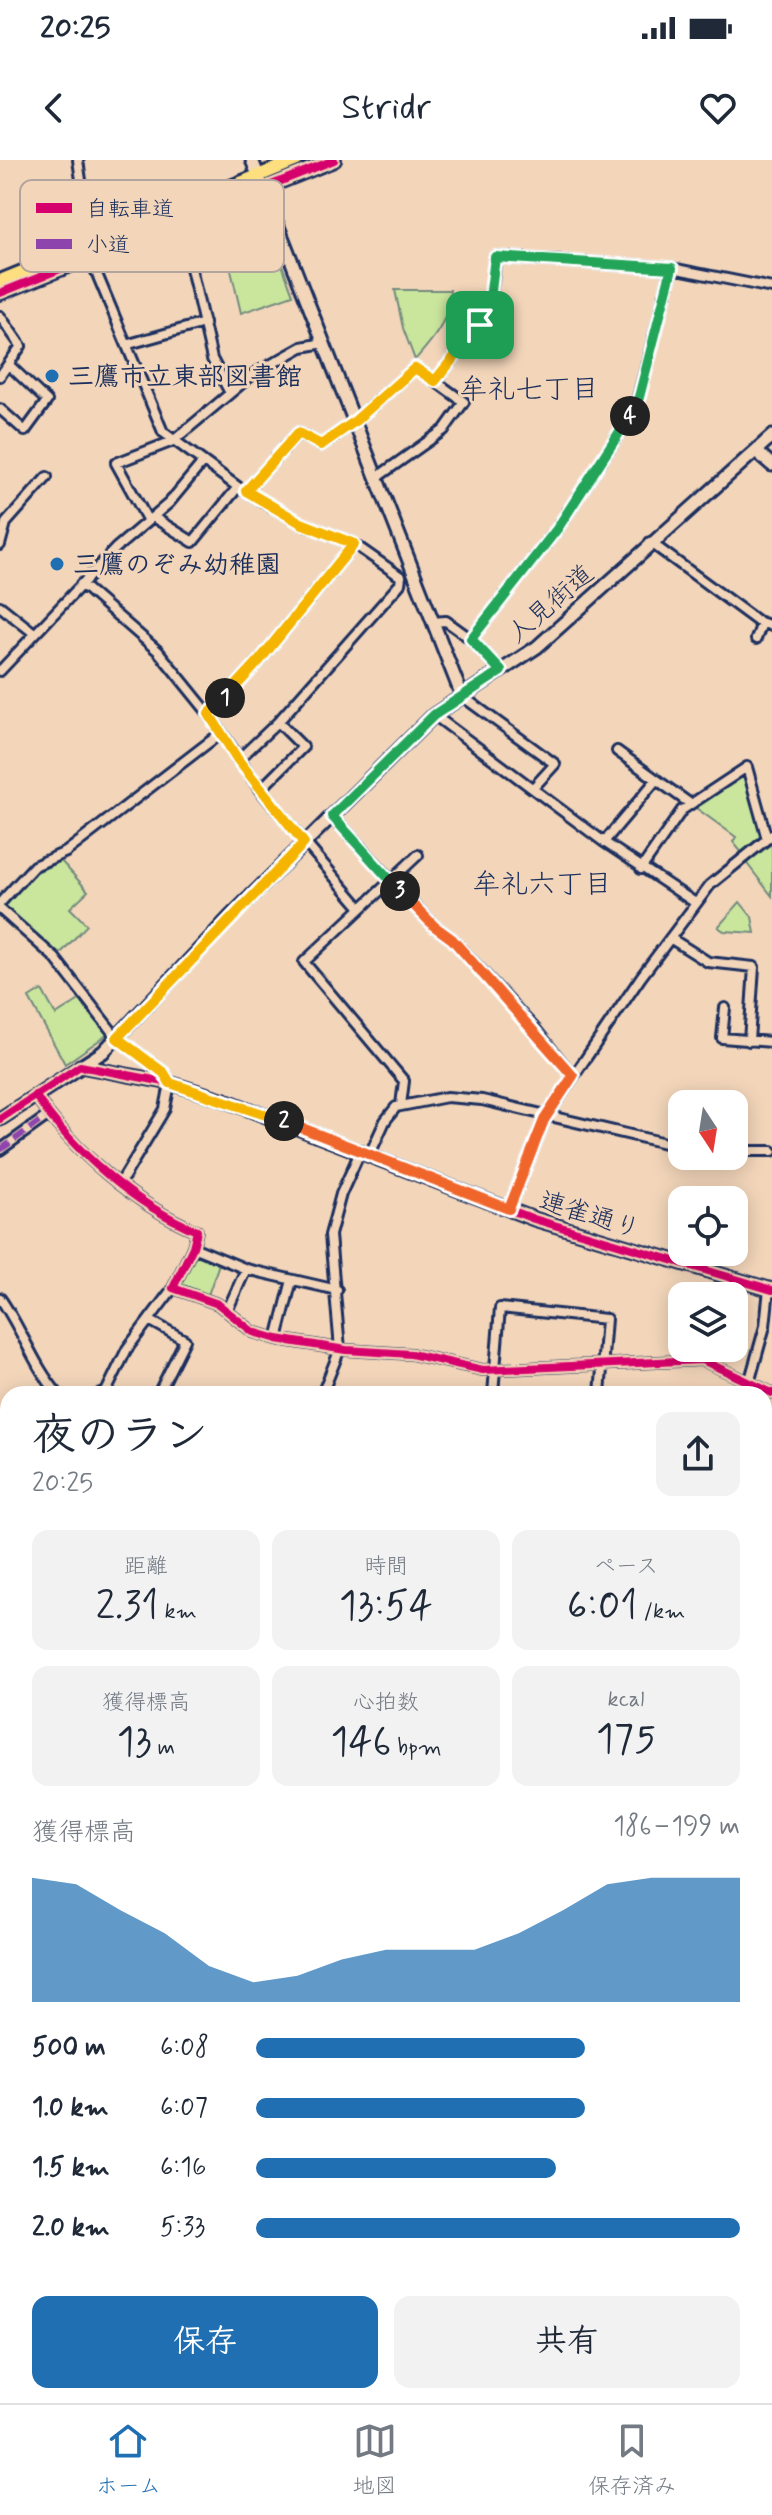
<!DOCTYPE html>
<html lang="ja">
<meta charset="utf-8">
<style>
:root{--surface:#fff;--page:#f2f2f3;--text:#1f2937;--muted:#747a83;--line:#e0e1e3;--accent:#1f6fb2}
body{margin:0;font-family:Mynerve,"Klee One",sans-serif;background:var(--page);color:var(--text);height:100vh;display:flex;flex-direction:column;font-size:30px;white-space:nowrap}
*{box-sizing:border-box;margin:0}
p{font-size:26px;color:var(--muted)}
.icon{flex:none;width:44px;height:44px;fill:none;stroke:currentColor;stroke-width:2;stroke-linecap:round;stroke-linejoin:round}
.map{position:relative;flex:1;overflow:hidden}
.sheet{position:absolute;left:0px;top:1226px;width:772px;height:1018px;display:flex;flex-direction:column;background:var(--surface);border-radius:24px 24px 0 0;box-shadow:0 4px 20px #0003}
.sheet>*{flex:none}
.needle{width:52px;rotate:168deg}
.fabs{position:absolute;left:668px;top:930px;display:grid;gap:16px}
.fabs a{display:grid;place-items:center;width:80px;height:80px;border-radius:16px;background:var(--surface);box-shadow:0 4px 20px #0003;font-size:40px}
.pin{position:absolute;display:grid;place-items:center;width:68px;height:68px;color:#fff;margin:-34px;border-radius:16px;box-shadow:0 4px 12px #0006}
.km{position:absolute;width:40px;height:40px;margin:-20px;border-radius:50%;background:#222;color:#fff;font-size:22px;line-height:40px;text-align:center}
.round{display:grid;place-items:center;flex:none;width:84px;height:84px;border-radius:16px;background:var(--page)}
.overview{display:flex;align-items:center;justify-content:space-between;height:136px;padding:0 32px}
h1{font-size:44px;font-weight:600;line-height:60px}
.stats{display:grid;grid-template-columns:repeat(3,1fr);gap:12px;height:136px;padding:8px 32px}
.stats div{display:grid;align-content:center;border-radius:16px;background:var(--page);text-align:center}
.stats b{font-size:40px;font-weight:600}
.stats small{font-size:22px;font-weight:400}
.stats p{font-size:22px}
.chart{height:224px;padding:16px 32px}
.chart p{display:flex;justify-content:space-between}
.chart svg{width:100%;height:144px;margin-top:8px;fill:var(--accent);opacity:.7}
.button{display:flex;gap:16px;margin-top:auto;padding:16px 32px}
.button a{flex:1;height:92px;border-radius:16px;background:var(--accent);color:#fff;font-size:32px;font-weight:600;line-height:92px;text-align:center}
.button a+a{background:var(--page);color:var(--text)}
ul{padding:0 32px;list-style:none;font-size:26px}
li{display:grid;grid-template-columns:128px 96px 1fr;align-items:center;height:60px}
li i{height:20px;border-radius:10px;background:var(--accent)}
.status{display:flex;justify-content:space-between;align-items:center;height:56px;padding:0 40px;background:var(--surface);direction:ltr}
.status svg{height:22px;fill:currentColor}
header{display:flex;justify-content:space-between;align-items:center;height:104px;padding:0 32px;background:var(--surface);font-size:36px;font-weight:600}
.tab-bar{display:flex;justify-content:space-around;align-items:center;height:112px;border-top:2px solid var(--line);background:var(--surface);font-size:22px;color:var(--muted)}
.tab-bar a{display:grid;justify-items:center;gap:4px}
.tab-bar .selected{color:var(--accent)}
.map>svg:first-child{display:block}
.green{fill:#cae69d;stroke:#728a7e;stroke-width:2}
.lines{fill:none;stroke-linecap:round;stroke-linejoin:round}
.street-casing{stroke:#1b2f5e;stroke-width:14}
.secondary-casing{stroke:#1b2f5e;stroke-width:17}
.primary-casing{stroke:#1b2f5e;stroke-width:18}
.street{stroke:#f3d6ba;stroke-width:8}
.secondary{stroke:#f3d6ba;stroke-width:11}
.primary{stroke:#fddf80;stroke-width:12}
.quiet{stroke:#8e44ad;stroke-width:6;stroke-dasharray:12 6;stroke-linecap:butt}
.cycleway-casing{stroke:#f3d6ba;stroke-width:13}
.cycleway{stroke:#d6006c;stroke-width:8}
.split-1-casing{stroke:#fff;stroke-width:16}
.split-2-casing{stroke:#fff;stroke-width:16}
.split-3-casing{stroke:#fff;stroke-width:16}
.split-4-casing{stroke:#fff;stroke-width:16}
.split-5-casing{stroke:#fff;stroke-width:16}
.split-1{stroke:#f5b400;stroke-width:10}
.split-2{stroke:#f5b400;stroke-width:10}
.split-3{stroke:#f0652b;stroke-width:10}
.split-4{stroke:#22a559;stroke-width:10}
.split-5{stroke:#22a559;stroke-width:10}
.poi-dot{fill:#1f6fb2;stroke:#f3d6ba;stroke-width:3}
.labels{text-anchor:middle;stroke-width:6;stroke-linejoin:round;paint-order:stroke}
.poi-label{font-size:26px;font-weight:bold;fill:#1b2f5e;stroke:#f3d6ba;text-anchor:start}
.street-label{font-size:26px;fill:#1b2f5e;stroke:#f3d6ba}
.neighbourhood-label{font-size:28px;fill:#1b2f5e;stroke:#f3d6ba}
.key{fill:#f3d6ba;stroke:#b2a49e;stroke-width:2}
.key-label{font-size:22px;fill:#1b2f5e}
</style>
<div class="status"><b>20:25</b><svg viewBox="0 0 49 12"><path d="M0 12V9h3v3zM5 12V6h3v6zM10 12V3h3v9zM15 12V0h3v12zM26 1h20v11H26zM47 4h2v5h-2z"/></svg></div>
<header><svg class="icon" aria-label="back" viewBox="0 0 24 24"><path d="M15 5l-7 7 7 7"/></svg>Stridr<svg class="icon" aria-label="heart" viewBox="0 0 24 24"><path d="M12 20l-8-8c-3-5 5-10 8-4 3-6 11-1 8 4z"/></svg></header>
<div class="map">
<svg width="772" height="2243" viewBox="0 0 772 2243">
<rect width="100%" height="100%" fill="#f3d6ba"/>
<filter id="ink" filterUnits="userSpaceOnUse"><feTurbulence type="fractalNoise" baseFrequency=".0125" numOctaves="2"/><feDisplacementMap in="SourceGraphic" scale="16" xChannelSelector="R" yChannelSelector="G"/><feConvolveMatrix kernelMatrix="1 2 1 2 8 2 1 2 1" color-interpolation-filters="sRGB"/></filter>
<g filter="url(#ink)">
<!-- green -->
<path class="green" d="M 271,75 L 293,135 L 241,153 L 224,80 Z
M 395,130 L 450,130 C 449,162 435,177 415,200 L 403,168 Z
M 746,610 L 763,677 L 742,693 L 733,682 L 736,677 L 692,645 Z
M 772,684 L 772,736 L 745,701 Z
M 61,701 L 88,731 L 70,748 L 87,765 L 59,795 L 5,746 L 34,713 Z
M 740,742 L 752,757 L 755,773 L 724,771 L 718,767 Z
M 42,830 L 56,855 L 81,839 L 108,874 L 65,904 L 29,838 Z
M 198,1092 L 220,1101 L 208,1135 L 181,1124 Z"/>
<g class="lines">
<defs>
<path id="street" d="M 78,0 L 94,107 L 163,272 L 238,327 L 301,363 L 354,384 L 401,417
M 184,78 L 212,199 L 229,231
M 0,156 L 21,186 L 0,216
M 129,184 L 204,163
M 0,249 L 25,271 L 47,241 L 9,205
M 376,318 L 444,270 L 464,242 L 435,221
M 246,331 L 298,273 L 321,285 L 354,262 L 415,208 L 435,221 C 471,176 494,158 495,97 L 672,108 L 772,128
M 153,357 L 193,382 L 238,327
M 148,361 L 116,303 L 173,281 L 252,215 L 302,187 L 324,183
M 650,382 L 757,461 L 772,466
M 0,385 L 6,363 L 47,317
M 81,424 L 158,491 L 209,554 L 260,630 L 361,748
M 0,446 L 34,473
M 432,462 L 446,461 L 471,479 L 501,511
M 471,479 L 557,369 L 635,249 L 672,108
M 756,479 L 762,463
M 0,511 L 116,388 L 169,343 L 203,302
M 462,536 L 555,604 L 534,627
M 209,554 L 259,501 L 354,384
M 434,555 L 604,682 L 694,742
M 617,591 L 689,643
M 238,600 L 278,562 L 400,424 L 401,417
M 260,630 L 303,587 L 278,562
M 332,656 L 434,766 L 452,779 L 537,871 L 573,916
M 604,682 L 656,620
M 641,709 L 682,650 L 747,607 L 767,679
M 0,743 L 34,706 L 66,692 L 221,573
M 0,749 L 55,798 L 117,878 L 164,913 L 170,923 L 165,949 L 124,1017
M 670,778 L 708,802 L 754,807 L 749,881
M 725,848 L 722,878 L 772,882
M 35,935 C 72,990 135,1045 197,1071 L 193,1087 L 173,1128 L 218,1144 L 253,1172 L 277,1179 L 346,1190 L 411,1194 L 483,1210 L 702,1200 L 772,1233
M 401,945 L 404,921 L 304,802 L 418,695
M 0,990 L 46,957
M 734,991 L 772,991
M 370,994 L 385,961 L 396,947 L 447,937 L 482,940 L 682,987
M 509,1049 L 544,960 L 641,817 L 710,725 L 772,675
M 193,1087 L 246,1109 L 337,1130
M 0,1138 C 22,1169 33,1205 58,1234
M 228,1149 L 246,1109
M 149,1160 L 185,1180 L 158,1234
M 277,1179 L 292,1120
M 99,1234 L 106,1232 L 127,1189 L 173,1128
M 322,1234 L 340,1189 L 330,1075 L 341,1034 L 361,990
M 493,1234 L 500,1148 L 606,1159 L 600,1234
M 746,1234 L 765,1166 L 769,1129
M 764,1309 L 772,1311
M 764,1442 L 772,1441
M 764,1502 L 772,1503
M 764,1600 L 772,1598
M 764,1729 L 772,1724
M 764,1744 L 772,1756
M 0,1783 L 8,1787
M 0,1809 L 8,1799
M 764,1870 L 772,1865
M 764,1925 L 772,1935
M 764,1982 L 772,1976
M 764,2172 L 772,2175
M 0,2207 L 8,2207
M 318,2236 L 320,2243
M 442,2236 L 474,2243
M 760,2236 L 764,2243
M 137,2243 L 138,2236
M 206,2243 L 206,2236
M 251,2243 L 251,2236
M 672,2243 L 674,2236"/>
<path id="secondary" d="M 252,0 L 462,536
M 757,292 L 772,305
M 80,906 L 170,923 L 222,939 L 534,1059 L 772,1130
M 0,959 L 103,892 L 230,757 L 434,555 L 537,487 L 772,276
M 71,2243 L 72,2236"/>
<path id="primary" d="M 0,121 L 297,0
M 0,133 L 334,0"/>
</defs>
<!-- street casing -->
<use href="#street" class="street-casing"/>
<!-- secondary casing -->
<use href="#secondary" class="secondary-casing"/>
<!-- primary casing -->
<use href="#primary" class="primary-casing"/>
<!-- street -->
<use href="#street" class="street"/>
<!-- secondary -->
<use href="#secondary" class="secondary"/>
<!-- primary -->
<use href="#primary" class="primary"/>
<!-- quiet -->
<path class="quiet" d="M 0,990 L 46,957"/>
<defs>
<path id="cycleway" d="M 0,133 L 334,0
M 35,935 C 72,990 135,1045 197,1071 L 193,1087 L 173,1128 L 218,1144 L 253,1172 L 277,1179 L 346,1190 L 411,1194 L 483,1210 L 702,1200 L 772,1233
M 0,959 L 80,906 L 170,923 L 222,939 L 534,1059 L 772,1130"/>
</defs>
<!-- cycleway casing -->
<use href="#cycleway" class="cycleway-casing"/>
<!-- cycleway -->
<use href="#cycleway" class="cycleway"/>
</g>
</g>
<g class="lines" filter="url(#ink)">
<defs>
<path id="split-1" d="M 225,538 L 259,501 L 354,384 L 301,363 L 246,331 L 298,273 L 321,285 L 354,262 L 415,208 L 435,221 L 480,165"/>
<path id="split-2" d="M 225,538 L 209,554 L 238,600 L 304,683 L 117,878 L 164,913 L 170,923 L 284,961"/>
<path id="split-3" d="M 284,961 L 509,1049 L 544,960 L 573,916 L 452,779 L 434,766 L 400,731"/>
<path id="split-4" d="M 400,731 L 332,656 L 434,555 L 501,511 L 471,479 L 557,369 L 630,256"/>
<path id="split-5" d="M 480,165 L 489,148 L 495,97 L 672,108 L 638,241 L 630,256"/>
</defs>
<!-- split-1 casing -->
<use href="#split-1" class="split-1-casing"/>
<!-- split-2 casing -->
<use href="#split-2" class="split-2-casing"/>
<!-- split-3 casing -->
<use href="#split-3" class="split-3-casing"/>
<!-- split-4 casing -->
<use href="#split-4" class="split-4-casing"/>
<!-- split-5 casing -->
<use href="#split-5" class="split-5-casing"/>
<!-- split-1 -->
<use href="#split-1" class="split-1"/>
<!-- split-2 -->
<use href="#split-2" class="split-2"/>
<!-- split-3 -->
<use href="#split-3" class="split-3"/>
<!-- split-4 -->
<use href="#split-4" class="split-4"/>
<!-- split-5 -->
<use href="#split-5" class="split-5"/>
</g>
<!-- markers -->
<g class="poi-dot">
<circle cx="52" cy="216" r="8"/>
<circle cx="57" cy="404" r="8"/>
</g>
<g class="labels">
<!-- poi labels -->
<g class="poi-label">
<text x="68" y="225">三鷹市立東部図書館</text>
<text x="73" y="413">三鷹のぞみ幼稚園</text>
</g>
<!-- street labels -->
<g class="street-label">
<text transform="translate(550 443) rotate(-41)" y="9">人見街道</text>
<text transform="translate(590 1054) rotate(17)" y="9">連雀通り</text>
</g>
<!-- neighbourhood labels -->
<g class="neighbourhood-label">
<text x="529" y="238">牟礼七丁目</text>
<text x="542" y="733">牟礼六丁目</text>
</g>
</g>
<!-- legend -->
<rect x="20" y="20" width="264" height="92" rx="12" class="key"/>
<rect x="36" y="43" width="36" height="10" fill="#d6006c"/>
<rect x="36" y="79" width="36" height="10" fill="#8e44ad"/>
<g class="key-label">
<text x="86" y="56">自転車道</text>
<text x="86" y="92">小道</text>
</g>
</svg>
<div class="fabs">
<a><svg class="needle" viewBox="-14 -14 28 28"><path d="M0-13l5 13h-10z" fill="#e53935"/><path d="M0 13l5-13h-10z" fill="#747a83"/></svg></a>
<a><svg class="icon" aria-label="locate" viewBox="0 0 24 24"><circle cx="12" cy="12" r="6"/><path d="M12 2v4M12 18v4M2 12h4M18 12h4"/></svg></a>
<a><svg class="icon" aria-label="layers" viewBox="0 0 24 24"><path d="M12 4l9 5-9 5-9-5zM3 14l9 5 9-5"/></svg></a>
</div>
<div class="pin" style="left:480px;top:165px;background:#1e9e55"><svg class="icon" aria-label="arrive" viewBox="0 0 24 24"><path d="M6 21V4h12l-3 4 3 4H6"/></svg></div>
<b class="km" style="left:225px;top:538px">1</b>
<b class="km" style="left:284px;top:961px">2</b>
<b class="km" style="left:400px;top:731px">3</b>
<b class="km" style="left:630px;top:256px">4</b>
<section class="sheet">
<div class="overview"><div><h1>夜のラン</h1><p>20:25</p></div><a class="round"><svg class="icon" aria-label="share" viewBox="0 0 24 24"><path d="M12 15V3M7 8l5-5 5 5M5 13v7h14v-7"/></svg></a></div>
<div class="stats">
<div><p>距離</p><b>2.31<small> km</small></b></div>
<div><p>時間</p><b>13:54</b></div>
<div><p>ペース</p><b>6:01<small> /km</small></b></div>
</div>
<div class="stats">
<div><p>獲得標高</p><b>13<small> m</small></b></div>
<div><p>心拍数</p><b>146<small> bpm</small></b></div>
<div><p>kcal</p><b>175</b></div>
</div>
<div class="chart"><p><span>獲得標高</span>186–199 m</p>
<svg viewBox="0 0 160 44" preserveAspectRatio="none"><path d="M0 44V6L10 8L20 16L30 23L40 33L50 38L60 36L70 31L80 28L90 28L100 28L110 23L120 16L130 8L140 6L150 6L160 6V44z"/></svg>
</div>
<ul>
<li><b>500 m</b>6:08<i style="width:68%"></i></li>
<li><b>1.0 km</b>6:07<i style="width:68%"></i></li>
<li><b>1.5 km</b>6:16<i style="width:62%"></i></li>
<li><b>2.0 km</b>5:33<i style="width:100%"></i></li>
</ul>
<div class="button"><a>保存</a><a>共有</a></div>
</section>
</div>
<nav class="tab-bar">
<a class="selected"><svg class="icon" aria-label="home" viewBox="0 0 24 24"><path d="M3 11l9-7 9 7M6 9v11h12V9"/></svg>ホーム</a>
<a><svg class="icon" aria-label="map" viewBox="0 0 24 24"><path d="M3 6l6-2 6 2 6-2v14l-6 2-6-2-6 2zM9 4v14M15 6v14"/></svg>地図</a>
<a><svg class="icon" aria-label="saved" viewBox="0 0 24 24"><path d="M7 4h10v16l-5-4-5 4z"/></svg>保存済み</a>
</nav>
